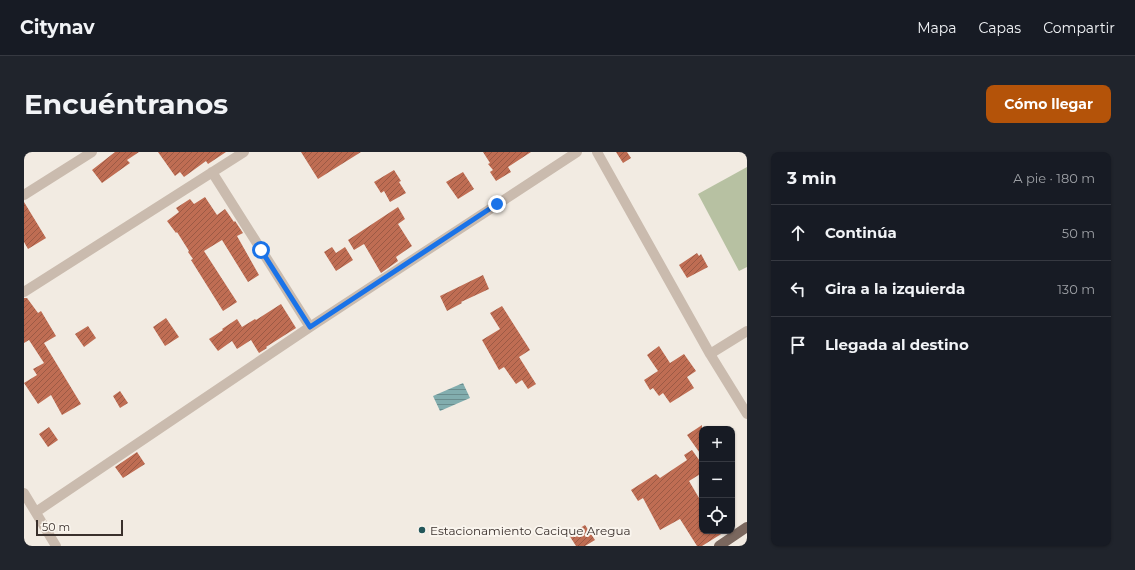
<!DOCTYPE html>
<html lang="es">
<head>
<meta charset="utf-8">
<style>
	body { margin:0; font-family:Montserrat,sans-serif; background:#20242c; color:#f1f3f6 }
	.controls { position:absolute; right:12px; bottom:12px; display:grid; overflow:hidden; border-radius:8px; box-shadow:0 1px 3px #0004 }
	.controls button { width:36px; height:36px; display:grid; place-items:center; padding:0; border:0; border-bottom:1px solid #363941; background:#171b24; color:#f1f3f6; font:20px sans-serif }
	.scale { position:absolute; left:12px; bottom:10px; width:87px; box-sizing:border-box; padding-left:4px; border:2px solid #3a302c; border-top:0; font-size:11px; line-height:14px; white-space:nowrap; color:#3a302c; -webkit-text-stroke:3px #faf5ee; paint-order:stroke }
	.stop { position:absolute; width:12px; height:12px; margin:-9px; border:3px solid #1a73e8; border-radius:50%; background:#fff }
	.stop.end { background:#1a73e8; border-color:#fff; box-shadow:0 1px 4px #0008 }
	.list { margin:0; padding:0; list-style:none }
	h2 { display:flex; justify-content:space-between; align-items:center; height:52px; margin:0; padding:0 16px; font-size:17px }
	h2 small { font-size:13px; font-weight:400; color:#9ea1a6 }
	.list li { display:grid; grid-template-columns:26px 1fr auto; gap:12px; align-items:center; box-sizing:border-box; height:56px; padding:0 16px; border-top:1px solid #363941 }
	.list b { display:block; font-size:15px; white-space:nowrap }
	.list em { font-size:13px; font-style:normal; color:#9ea1a6 }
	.icon { flex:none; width:22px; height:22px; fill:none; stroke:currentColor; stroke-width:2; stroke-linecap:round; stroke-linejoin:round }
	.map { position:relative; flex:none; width:723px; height:394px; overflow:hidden; border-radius:8px }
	header { display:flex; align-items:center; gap:24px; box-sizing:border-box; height:56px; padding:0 20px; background:#171b24; border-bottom:1px solid #363941 }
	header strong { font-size:19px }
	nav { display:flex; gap:22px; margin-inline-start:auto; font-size:14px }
	.intro { display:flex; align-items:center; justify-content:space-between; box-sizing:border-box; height:96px; padding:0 24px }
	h1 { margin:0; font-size:28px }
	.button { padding:10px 18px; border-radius:8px; background:#b45309; color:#fff; font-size:14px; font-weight:700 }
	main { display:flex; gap:24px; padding:0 24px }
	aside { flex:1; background:#171b24; border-radius:8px; box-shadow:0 1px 3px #0004 }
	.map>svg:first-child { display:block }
	.garden { fill:#b7c1a2 }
	.water { fill:url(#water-rules) }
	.building { fill:url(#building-hatch) }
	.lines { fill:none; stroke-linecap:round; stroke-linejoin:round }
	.minor { stroke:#cabbae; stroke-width:10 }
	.major { stroke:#7a675e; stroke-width:10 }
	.route { stroke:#1a73e8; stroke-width:5 }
	.poi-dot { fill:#235659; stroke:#faf5ee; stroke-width:1.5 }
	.labels { text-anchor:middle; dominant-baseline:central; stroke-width:4; stroke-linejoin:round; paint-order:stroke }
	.poi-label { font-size:12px; fill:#3a302c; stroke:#faf5ee; text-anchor:start }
</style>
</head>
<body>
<header>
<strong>Citynav</strong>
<nav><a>Mapa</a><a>Capas</a><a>Compartir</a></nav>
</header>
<div class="intro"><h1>Encuéntranos</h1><a class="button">Cómo llegar</a></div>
<main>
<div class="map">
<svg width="723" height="394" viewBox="0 0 723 394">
	<defs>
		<pattern id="water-rules" width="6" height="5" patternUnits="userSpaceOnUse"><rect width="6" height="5" fill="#82adae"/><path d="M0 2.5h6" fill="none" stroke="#6b8d8e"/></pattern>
		<pattern id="building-hatch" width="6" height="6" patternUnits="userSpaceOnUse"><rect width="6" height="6" fill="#bf6d53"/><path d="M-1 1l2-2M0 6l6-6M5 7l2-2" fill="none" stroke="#9c5a45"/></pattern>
	</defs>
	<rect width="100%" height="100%" fill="#f2ebe2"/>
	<path class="garden" d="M723 15V115L715 119 674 42Z"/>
	<path class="water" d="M439 231 446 246 416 259 409 244Z"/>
	<path class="building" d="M91 0H115L103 8 106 11 78 31 68 18Z
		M134 0H202L184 12 182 9 160 25 156 20 151 24Z
		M277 0H337L294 27Z
		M459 0H507L484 15 487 20 472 29 466 20 469 18 464 12 466 11Z
		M592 0H603L607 6 599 11Z
		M370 18 377 29 375 30 382 41 366 50 360 39 357 41 350 30Z
		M439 20 450 37 434 47 422 30Z
		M181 45 193 63 201 57 210 70 211 69 219 81 213 84 235 123 224 130 198 88 180 99 213 150 199 159 167 108 169 107 164 100 165 99 153 80 152 81 143 69 155 60 152 56 166 47 170 52Z
		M0 50 22 86 4 97 0 90Z
		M374 55 381 67 374 72 388 94 372 105 374 109 357 121 340 92 330 98 324 88Z
		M308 95 312 101 321 95 329 108 312 119 300 100Z
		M673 101 675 104 677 102 684 115 663 126 655 113Z
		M459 123 465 137 437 150 438 151 423 159 416 144Z
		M3 146 14 161 17 159 32 184 20 191 57 252 38 263 27 243 14 252 0 231 13 223 9 217 20 211 5 188 0 191V146Z
		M257 152 272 176 242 195 243 196 235 201 227 188 213 197 208 189 194 199 185 187 199 178 198 177 213 167 218 175 231 167 232 168Z
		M478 154 506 198 495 205 512 232 504 237 498 228 492 232 480 215 475 218 458 188 476 177 466 161Z
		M142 166 155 185 141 194 129 175Z
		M64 174 72 186 60 195 51 182Z
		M635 194 646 211 660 202 672 219 663 225 670 236 646 251 639 241 635 244 629 236 626 238 620 228 634 219 623 203Z
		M96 239 104 251 96 256 89 244Z
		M678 273V304L663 283Z
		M25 275 34 288 24 295 15 282Z
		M668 298 678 312V321L665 329 678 351V379H702L678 394H673L656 367 636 378 619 346 614 349 607 338 632 322 636 326 663 308 660 303Z
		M113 300 121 312 99 326 91 315Z
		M561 373 571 388 561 394H552L545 383Z"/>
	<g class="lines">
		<path class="minor" d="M573 0 686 202 723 262
			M188 20 286 175
			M0 43 68 0
			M0 140 220 0
			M686 202 723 179
			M0 341 32 394
			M12 360 286 175 553 0"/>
		<path class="major" d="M695 394 723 375"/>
	</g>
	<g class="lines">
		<path class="route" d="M237 98 286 175 473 52"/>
	</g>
	<circle class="poi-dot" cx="398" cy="378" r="4"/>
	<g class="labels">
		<g class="poi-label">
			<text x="406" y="378">Estacionamiento Cacique Aregua</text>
		</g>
	</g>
</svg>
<div class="controls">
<button>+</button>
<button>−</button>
<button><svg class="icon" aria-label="locate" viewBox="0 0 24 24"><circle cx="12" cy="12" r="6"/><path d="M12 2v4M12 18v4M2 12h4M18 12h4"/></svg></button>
</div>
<div class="scale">50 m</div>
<div class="stop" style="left:237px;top:98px"></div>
<div class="stop end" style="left:473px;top:52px"></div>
</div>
<aside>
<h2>3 min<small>A pie · 180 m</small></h2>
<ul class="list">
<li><svg class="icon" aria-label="ahead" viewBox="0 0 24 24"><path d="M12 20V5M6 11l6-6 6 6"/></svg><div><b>Continúa</b></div><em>50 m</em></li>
<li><svg class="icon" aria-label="left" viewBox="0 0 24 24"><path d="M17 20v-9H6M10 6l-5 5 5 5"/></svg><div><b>Gira a la izquierda</b></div><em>130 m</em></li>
<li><svg class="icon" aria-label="arrive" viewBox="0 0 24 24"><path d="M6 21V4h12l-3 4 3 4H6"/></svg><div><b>Llegada al destino</b></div></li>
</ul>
</aside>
</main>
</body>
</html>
